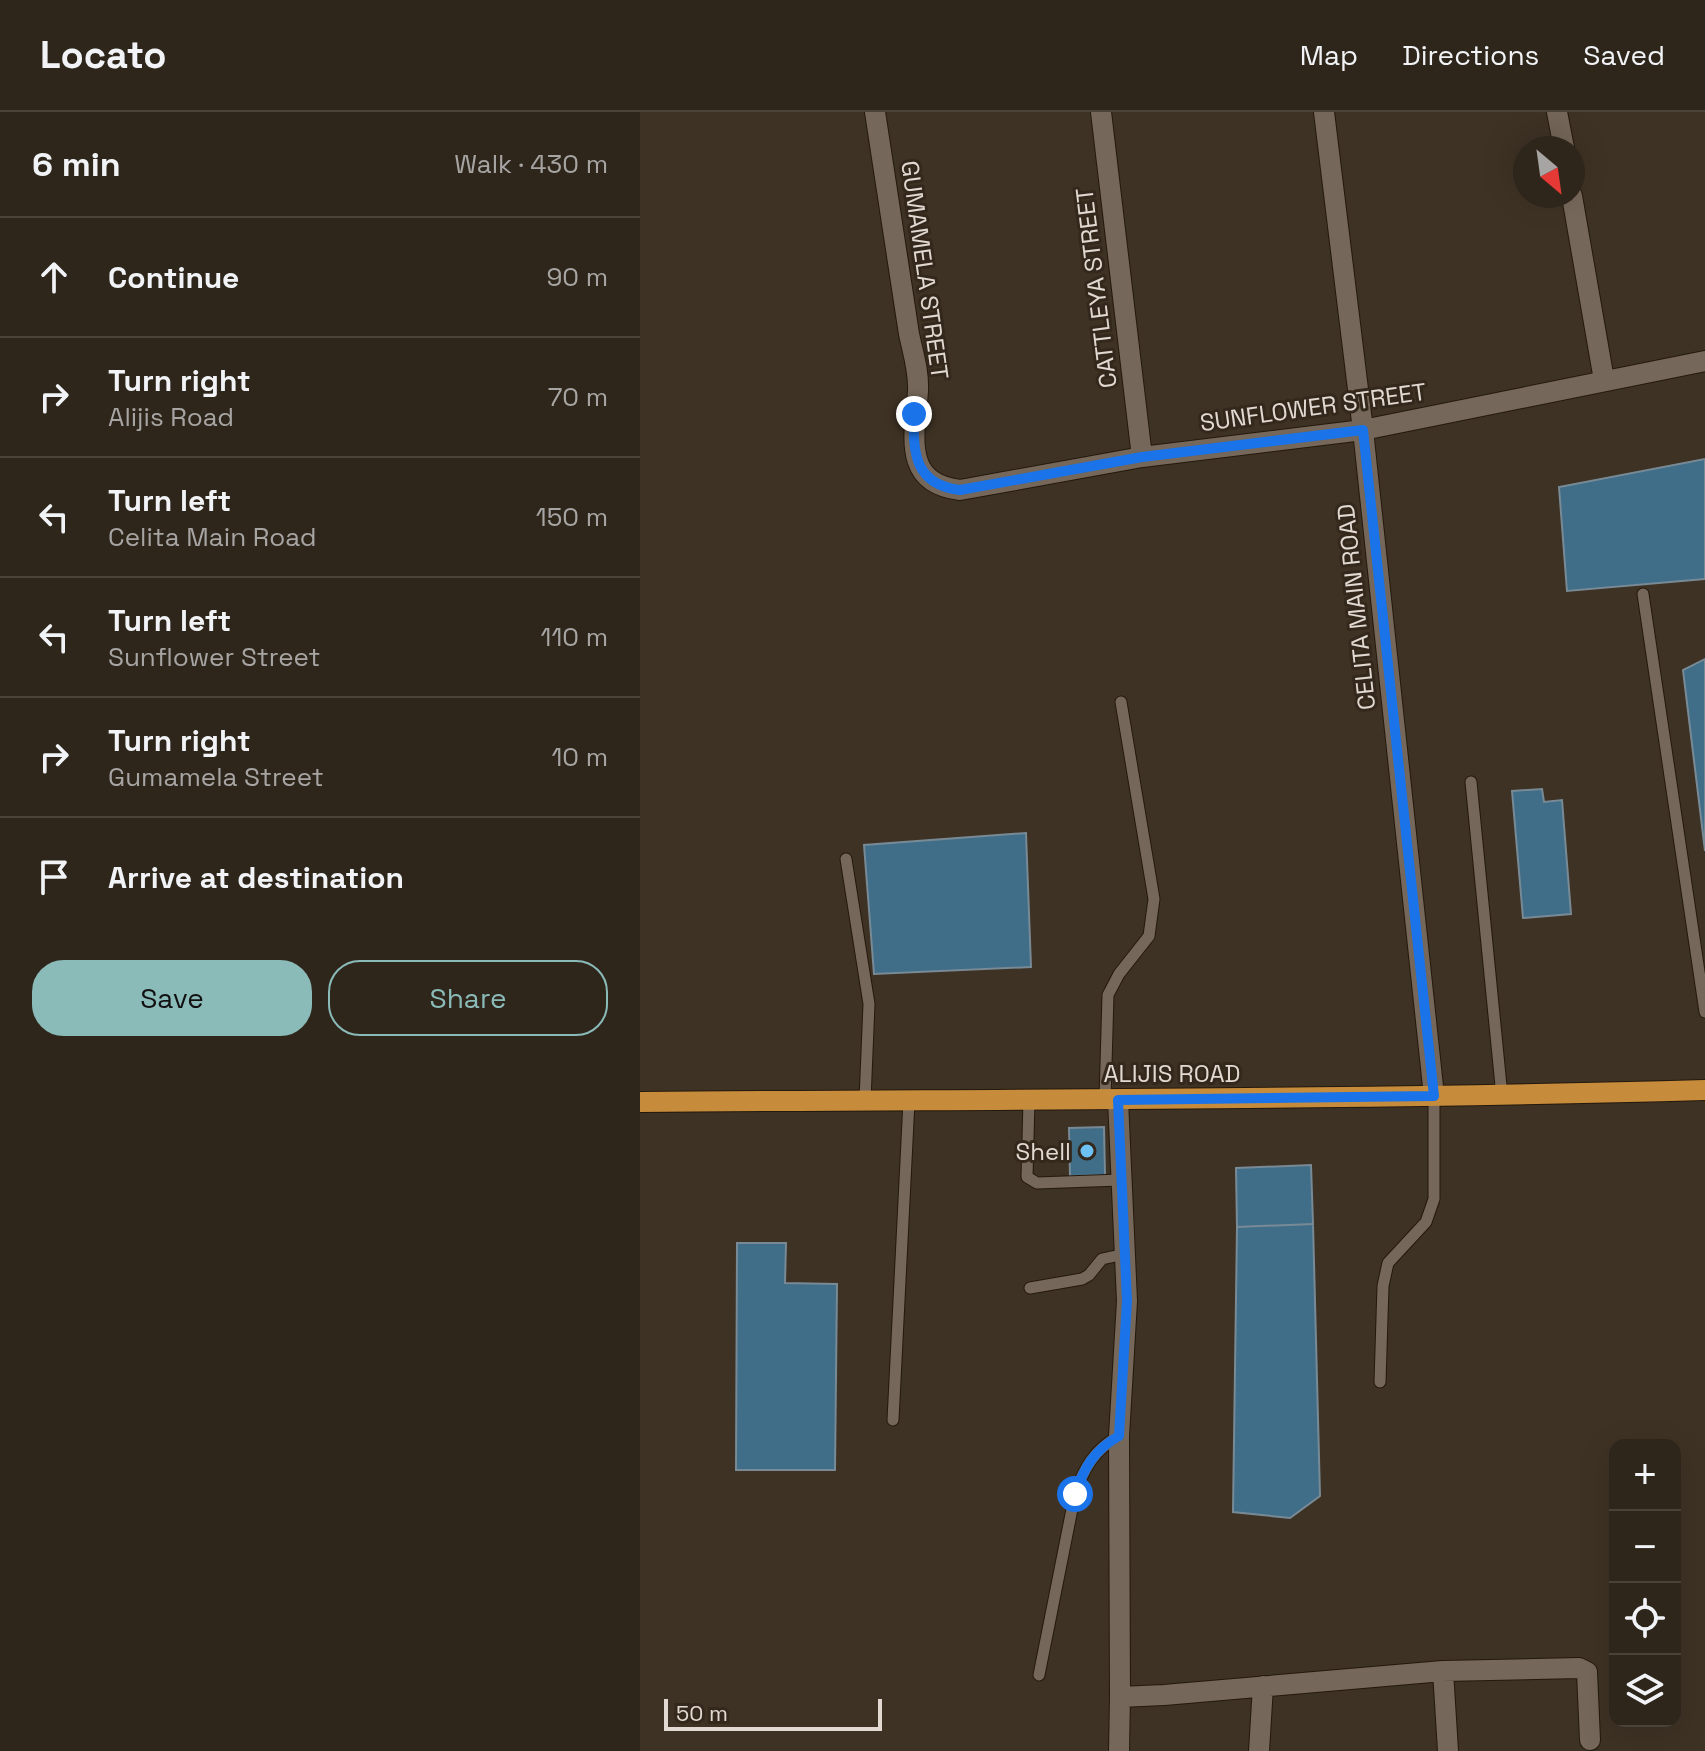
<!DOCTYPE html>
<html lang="en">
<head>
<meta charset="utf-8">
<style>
	body { margin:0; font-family:"Space Grotesk",sans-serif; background:#362e24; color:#f1f3f6 }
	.controls { position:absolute; right:24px; bottom:24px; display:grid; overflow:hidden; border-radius:16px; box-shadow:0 8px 32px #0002 }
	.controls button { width:72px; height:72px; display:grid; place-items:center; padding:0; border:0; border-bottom:2px solid #49433a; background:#2e261b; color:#f1f3f6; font:40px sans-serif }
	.compass { position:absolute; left:873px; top:24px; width:72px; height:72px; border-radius:50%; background:#2e261b; box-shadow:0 8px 32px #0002; rotate:151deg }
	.scale { position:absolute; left:24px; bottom:20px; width:218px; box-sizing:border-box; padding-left:8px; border:4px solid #e2dad2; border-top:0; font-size:22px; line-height:28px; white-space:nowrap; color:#e2dad2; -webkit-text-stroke:6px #33281b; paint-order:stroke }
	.stop { position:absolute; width:24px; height:24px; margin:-18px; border:6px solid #1a73e8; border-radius:50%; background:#fff }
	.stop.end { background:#1a73e8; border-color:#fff; box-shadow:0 2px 8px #0008 }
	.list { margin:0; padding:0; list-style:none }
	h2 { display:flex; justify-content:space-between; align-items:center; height:104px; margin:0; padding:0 32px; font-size:34px }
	h2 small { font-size:26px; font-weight:400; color:#a7a5a3 }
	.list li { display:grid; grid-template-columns:52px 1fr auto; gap:24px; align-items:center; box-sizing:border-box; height:120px; padding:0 32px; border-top:2px solid #49433a }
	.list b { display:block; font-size:30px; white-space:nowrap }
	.list p { margin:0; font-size:26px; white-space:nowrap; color:#a7a5a3 }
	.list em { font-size:26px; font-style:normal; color:#a7a5a3 }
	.actions { display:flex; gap:16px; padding:24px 32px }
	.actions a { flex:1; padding:18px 0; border:2px solid #8bbbb9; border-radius:32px; text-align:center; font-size:28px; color:#8bbbb9 }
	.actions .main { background:#8bbbb9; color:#111 }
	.icon { flex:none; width:44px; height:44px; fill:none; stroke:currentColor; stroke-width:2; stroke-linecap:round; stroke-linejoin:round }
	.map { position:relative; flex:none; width:1065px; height:1639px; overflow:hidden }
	header { display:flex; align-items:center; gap:48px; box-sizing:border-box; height:112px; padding:0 40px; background:#2e261b; border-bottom:2px solid #49433a }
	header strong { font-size:38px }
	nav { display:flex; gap:44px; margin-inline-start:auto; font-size:28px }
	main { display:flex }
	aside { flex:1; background:#2e261b }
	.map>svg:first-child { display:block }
	.building { fill:#406d87; stroke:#778a95; stroke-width:2 }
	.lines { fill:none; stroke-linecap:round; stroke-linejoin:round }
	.service-casing { stroke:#24190d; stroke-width:13 }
	.minor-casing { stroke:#24190d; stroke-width:22 }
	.primary-casing { stroke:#24190d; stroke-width:22 }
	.service { stroke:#756759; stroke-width:11 }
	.minor { stroke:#756759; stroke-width:20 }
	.primary { stroke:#c78c3b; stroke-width:20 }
	.route { stroke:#1a73e8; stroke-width:10 }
	.poi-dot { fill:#6dc2f3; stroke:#33281b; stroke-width:3 }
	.labels { text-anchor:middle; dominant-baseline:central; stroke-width:6; stroke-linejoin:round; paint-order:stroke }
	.street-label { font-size:24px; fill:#e2dad2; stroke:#33281b }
	.poi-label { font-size:24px; fill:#e2dad2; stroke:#33281b; text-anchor:end }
</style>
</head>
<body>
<header>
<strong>Locato</strong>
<nav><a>Map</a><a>Directions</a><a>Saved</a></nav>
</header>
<main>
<aside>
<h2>6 min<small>Walk · 430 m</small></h2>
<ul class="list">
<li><svg class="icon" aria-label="ahead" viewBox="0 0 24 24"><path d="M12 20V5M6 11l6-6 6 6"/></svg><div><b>Continue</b></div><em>90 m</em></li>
<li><svg class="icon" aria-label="right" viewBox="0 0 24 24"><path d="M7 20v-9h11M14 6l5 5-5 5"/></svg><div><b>Turn right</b><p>Alijis Road</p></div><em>70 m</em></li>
<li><svg class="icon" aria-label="left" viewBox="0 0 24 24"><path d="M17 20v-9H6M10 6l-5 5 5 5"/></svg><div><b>Turn left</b><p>Celita Main Road</p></div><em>150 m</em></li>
<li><svg class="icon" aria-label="left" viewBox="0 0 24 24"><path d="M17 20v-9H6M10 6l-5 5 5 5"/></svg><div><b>Turn left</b><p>Sunflower Street</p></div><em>110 m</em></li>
<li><svg class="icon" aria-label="right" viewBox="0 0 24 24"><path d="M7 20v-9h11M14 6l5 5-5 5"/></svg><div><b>Turn right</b><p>Gumamela Street</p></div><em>10 m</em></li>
<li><svg class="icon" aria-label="arrive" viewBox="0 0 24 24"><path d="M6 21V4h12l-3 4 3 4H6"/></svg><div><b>Arrive at destination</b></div></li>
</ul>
<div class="actions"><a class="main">Save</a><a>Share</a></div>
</aside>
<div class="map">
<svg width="1065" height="1639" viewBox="0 0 1065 1639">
	<rect width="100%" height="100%" fill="#3e3224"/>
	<path class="building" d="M1065 347V467L927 479 919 375Z
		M1065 547V739L1043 558Z
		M902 677 904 690 922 688 931 802 883 806 872 679Z
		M386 721 391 855 234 862 224 733Z
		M464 1015 465 1063 430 1064 429 1016Z
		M671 1053 673 1112 597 1115 596 1056Z
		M673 1112 680 1384 650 1406 593 1400 597 1115Z
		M97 1131H146L145 1171 197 1172 195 1358H96Z"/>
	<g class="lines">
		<g class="service-casing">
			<path id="service" d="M1003 482 1065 900
				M831 670 862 984
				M206 747 229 892 225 988
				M465 987 468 883 479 862 509 824 514 787 481 590
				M389 988 387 1065 397 1071 480 1068
				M390 1176 442 1167 449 1163 462 1147 485 1142
				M740 1270 743 1174 748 1151 786 1110 794 1087V984
				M253 1308 269 989
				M399 1563 435 1382C444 1356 454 1338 479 1324"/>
		</g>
		<g class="minor-casing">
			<path id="minor" d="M235 0 269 222C273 241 279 259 278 279 275 321 261 371 320 378L502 345 723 318 1065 249
				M461 0 502 345
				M684 0 723 318 794 984
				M917 0 924 36
				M932 84 964 268
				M478 988 487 1189 479 1324 480 1585 524 1583 803 1559 939 1556 947 1560 950 1628
				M803 1559 808 1639
				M479 1639 480 1585
				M619 1639 623 1574"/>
		</g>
		<g class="primary-casing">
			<path id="primary" d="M0 990C355 987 710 988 1065 978"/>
		</g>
		<use href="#service" class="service"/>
		<use href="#minor" class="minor"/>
		<use href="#primary" class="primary"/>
	</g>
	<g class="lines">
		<path class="route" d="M274 302C272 340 275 373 320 378L502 345 723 318 794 984 478 988 487 1189 479 1324C454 1338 444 1356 435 1382"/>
	</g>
	<circle class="poi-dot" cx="447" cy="1039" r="8"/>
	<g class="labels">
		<g class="street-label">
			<text transform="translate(285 158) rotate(82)">GUMAMELA STREET</text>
			<text transform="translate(456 176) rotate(-97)">CATTLEYA STREET</text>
			<text transform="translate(673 295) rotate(-8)">SUNFLOWER STREET</text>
			<text transform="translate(716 495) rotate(-96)">CELITA MAIN ROAD</text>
			<text x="532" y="961">ALIJIS ROAD</text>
		</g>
		<g class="poi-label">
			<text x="431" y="1039">Shell</text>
		</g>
	</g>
</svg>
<div class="controls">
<button>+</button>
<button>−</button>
<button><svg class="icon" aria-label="locate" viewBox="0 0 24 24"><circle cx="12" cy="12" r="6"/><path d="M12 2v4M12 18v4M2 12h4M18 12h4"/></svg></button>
<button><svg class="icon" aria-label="layers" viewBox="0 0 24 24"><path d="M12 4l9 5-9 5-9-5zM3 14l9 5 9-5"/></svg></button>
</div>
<svg class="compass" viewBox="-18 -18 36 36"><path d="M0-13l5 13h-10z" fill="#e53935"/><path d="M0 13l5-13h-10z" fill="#a7a5a3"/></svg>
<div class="scale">50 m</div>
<div class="stop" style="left:435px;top:1382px"></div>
<div class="stop end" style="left:274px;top:302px"></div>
</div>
</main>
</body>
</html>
